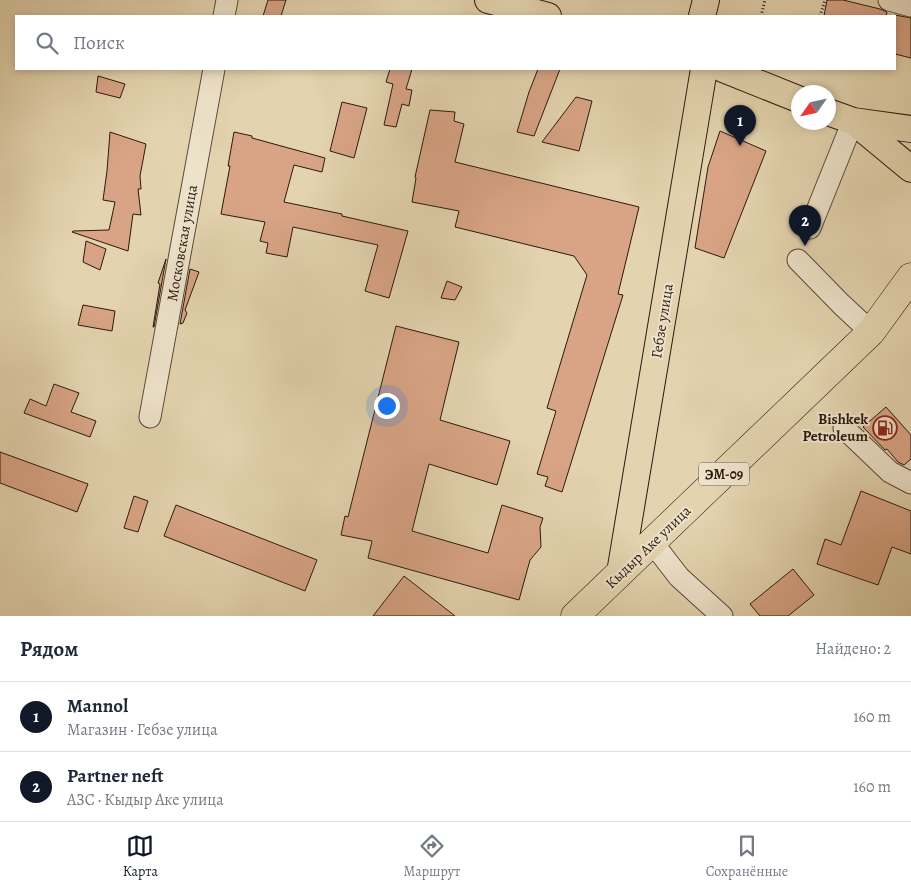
<!DOCTYPE html>
<html lang="ru">
<head>
<meta charset="utf-8">
<style>
	body { margin:0; font-family:Alegreya,serif; background:#f6f6f7; color:#1f2937 }
	.compass { position:absolute; left:791px; top:85px; width:45px; height:45px; border-radius:50%; background:#fff; box-shadow:0 2px 8px #0003; rotate:236deg }
	.you { position:absolute; left:386px; top:405px; width:18px; height:18px; margin:-12px; border:4px solid #fff; border-radius:50%; background:#1a73e8; box-shadow:0 0 0 8px #1a73e833 }
	.badge { display:grid; place-items:center; width:32px; height:32px; border-radius:50%; background:#111827; color:#fff; font-size:16px; font-weight:700 }
	.pin { position:absolute; translate:-50% -41px; filter:drop-shadow(0 1px 2px #0008) }
	.pin::after { content:''; position:absolute; top:26px; width:18px; height:15px; background:inherit; clip-path:polygon(0 0,100% 0,50% 100%) }
	.list { margin:0; padding:0; list-style:none }
	h2 { display:flex; justify-content:space-between; align-items:center; height:65px; margin:0; padding:0 20px; font-size:21px }
	h2 small { font-size:16px; font-weight:400; color:#747a83 }
	.list li { display:grid; grid-template-columns:32px 1fr auto; gap:15px; align-items:center; box-sizing:border-box; height:70px; padding:0 20px; border-top:1px solid #e0e1e3 }
	.list b { display:block; font-size:19px; white-space:nowrap }
	.list p { margin:0; font-size:16px; white-space:nowrap; color:#747a83 }
	.list em { font-size:16px; font-style:normal; color:#747a83 }
	.icon { flex:none; width:28px; height:28px; fill:none; stroke:currentColor; stroke-width:2; stroke-linecap:round; stroke-linejoin:round }
	.map { position:relative; flex:none; width:911px; height:616px; overflow:hidden }
	.search { position:absolute; background:#fff; box-shadow:0 2px 8px #0003; left:15px; right:15px; top:15px; height:55px; display:flex; align-items:center; gap:12px; box-sizing:border-box; padding:0 18px; border-radius:0px; color:#747a83; font-size:19px }
	.sheet { height:205px; background:#fff }
	nav { display:flex; justify-content:space-around; align-items:center; box-sizing:border-box; height:70px; border-top:1px solid #e0e1e3; background:#fff; font-size:14px; color:#747a83 }
	nav a { display:grid; justify-items:center; gap:2px }
	nav .on { color:#111827 }
	.map>svg:first-child { display:block }
	.building { fill:#d8a485; stroke:#2b1910 }
	.lines { fill:none; stroke-linecap:round; stroke-linejoin:round }
	.minor-casing { stroke:#594838; stroke-width:23 }
	.major-casing { stroke:#2b1910; stroke-width:28 }
	.highway-casing { stroke:#2b1910; stroke-width:29 }
	.path { stroke:#2b1910; stroke-width:3; stroke-dasharray:1 2.5; stroke-linecap:butt }
	.minor { stroke:#ede2ca; stroke-width:21 }
	.major { stroke:#e3d3ae; stroke-width:26 }
	.highway { stroke:#e3d3ae; stroke-width:28 }
	.labels { text-anchor:middle; dominant-baseline:central; stroke-width:4; stroke-linejoin:round; paint-order:stroke }
	.shield { fill:#ede2ca; stroke:#655548; stroke-width:1 }
	.shield-label { font-size:14px; font-weight:bold; fill:#2b1910 }
	.street-label { font-size:15px; fill:#2b1910; stroke:#ede2ca }
	.poi-label { font-size:15px; font-weight:bold; fill:#2b1910; stroke:#ede2ca; text-anchor:end }
</style>
</head>
<body>
<div class="map">
<svg width="911" height="616" viewBox="0 0 911 616">
	<rect width="100%" height="100%" fill="#e3d3ae"/>
	<filter id="stains"><feTurbulence type="fractalNoise" baseFrequency=".004" numOctaves="4"/><feColorMatrix values="0 0 0 0 .2 0 0 0 0 .09 0 0 0 0 .02 0 0 0 .5 -.17"/></filter>
	<radialGradient id="worn" r=".72"><stop offset=".6" stop-color="#630" stop-opacity="0"/><stop offset="1" stop-color="#630" stop-opacity=".3"/></radialGradient>
	<path class="building" d="M268 0H286L281 16H263Z
		M827 0H843L880 9 887 12 886 16H824Z
		M895 15 911 18V58L895 54Z
		M390 69H412L406 89 412 90 409 106 402 104 396 127 384 125 393 84 386 82Z
		M538 69H560L534 136 517 132 529 92Z
		M98 76 125 84 120 98 96 92Z
		M576 97 592 101 579 151 542 142Z
		M342 102 367 108 354 158 330 151Z
		M430 110 455 112 454 121 464 124 455 162 639 207 618 294 623 295 562 492 545 486 548 477 537 474 556 411 547 408 587 275 574 256 455 227 459 211 412 202 416 178 415 177Z
		M720 131 766 151 724 258 695 248 708 167Z
		M110 132 146 144 140 176 141 189H138L141 215 133 214 128 251 72 232 73 231 109 230 115 202 103 200 107 171Z
		M234 132 252 136V138L325 158 322 172 294 165 284 202 342 214V216L408 231 389 298 365 291 378 245 293 227 287 257 266 253 268 243 260 241 265 222 221 214 230 166H228Z
		M86 241 106 249 100 270 83 262Z
		M166 259 154 327H153L160 284 158 283Z
		M190 269 199 272 185 310 187 313 183 323 180 324Z
		M447 281 462 287 455 300 441 298Z
		M83 305 115 311 112 331 78 325Z
		M396 326 459 342 440 420 510 441 497 485 429 464 412 531 488 553 502 505 543 518 540 527 541 547 530 560 519 600 368 558 372 541 341 535 345 516 348 517Z
		M54 384 79 393 71 412 96 421 90 437 24 413 30 399 46 406Z
		M886 407 911 435V459L904 465 898 462 887 449 885 450 863 427Z
		M0 452 88 484 77 512 0 483Z
		M861 491 911 511V554L892 547 878 585 817 564 825 539 841 545Z
		M134 496 148 501 138 532 124 528Z
		M176 505 317 560 305 591 164 536Z
		M793 569 814 595 788 616H760L750 604Z
		M404 576 455 616H373Z"/>
	<g class="lines">
		<g class="minor-casing">
			<path id="minor" d="M889 0 911 6
				M224 16 227 0
				M810 228 853 121
				M798 260 841 304 871 332
				M150 417 214 69
				M844 428 890 472 911 483
				M652 542 679 577 722 616"/>
		</g>
		<g class="major-casing">
			<path id="major" d="M488 0 548 16
				M702 16 706 0
				M723 69 798 99
				M828 112 853 121 911 129
				M853 121 911 169
				M620 573 704 69"/>
		</g>
		<g class="highway-casing">
			<path id="highway" d="M575 616 871 332 911 277"/>
		</g>
		<path class="path" d="M761 16 765 0
			M820 16 825 0"/>
		<use href="#minor" class="minor"/>
		<use href="#major" class="major"/>
		<use href="#highway" class="highway"/>
	</g>
	<defs>
		<g id="fuel-ring" transform="scale(1.25)"><circle r="9.5" fill="#ede2ca" stroke="#8f2418" stroke-width="1.5"/><path d="M-5.5-6h7V0h2V4h1.3V-2.5L3-4.5l.8-.8L6-3V5H2.5V1h-1V6h-7ZM-4.2-4.7v3.2H.2V-4.7Z" fill="#8f2418"/></g>
	</defs>
	<g fill-rule="evenodd">
		<use href="#fuel-ring" x="885" y="428"/>
	</g>
	<g class="labels">
		<rect class="shield" x="699" y="462.5" width="50" height="23" rx="4"/>
		<g class="shield-label">
			<text x="724" y="474">ЭМ-09</text>
		</g>
		<g class="street-label">
			<text transform="translate(182 243) rotate(-80)">Московская улица</text>
			<text transform="translate(662 321) rotate(-81)">Гебзе улица</text>
			<text transform="translate(648 547) rotate(-44)">Кыдыр Аке улица</text>
		</g>
		<g class="poi-label">
			<text x="868" y="419">Bishkek<tspan x="868" dy="17">Petroleum</tspan></text>
		</g>
	</g>
	<rect width="100%" height="100%" filter="url(#stains)"/>
	<rect width="100%" height="100%" fill="url(#worn)"/>
</svg>
<svg class="compass" viewBox="-18 -18 36 36"><path d="M0-13l5 13h-10z" fill="#e53935"/><path d="M0 13l5-13h-10z" fill="#747a83"/></svg>
<div class="you"></div>
<div class="pin badge" style="left:740px;top:146px">1</div>
<div class="pin badge" style="left:805px;top:246px">2</div>
<div class="search"><svg class="icon" aria-label="search" viewBox="0 0 24 24"><circle cx="10" cy="10" r="6"/><path d="M15 15l6 6"/></svg>Поиск</div>
</div>
<section class="sheet">
<h2>Рядом<small>Найдено: 2</small></h2>
<ul class="list">
<li><span class="badge">1</span><div><b>Mannol</b><p>Магазин · Гебзе улица</p></div><em>160 m</em></li>
<li><span class="badge">2</span><div><b>Partner neft</b><p>АЗС · Кыдыр Аке улица</p></div><em>160 m</em></li>
</ul>
</section>
<nav>
<a class="on"><svg class="icon" aria-label="map" viewBox="0 0 24 24"><path d="M3 6l6-2 6 2 6-2v14l-6 2-6-2-6 2zM9 4v14M15 6v14"/></svg>Карта</a>
<a><svg class="icon" aria-label="directions" viewBox="0 0 24 24"><path d="M12 3l9 9-9 9-9-9zM9 14v-3h6M13 9l2 2-2 2"/></svg>Маршрут</a>
<a><svg class="icon" aria-label="saved" viewBox="0 0 24 24"><path d="M7 4h10v16l-5-4-5 4z"/></svg>Сохранённые</a>
</nav>
</body>
</html>
